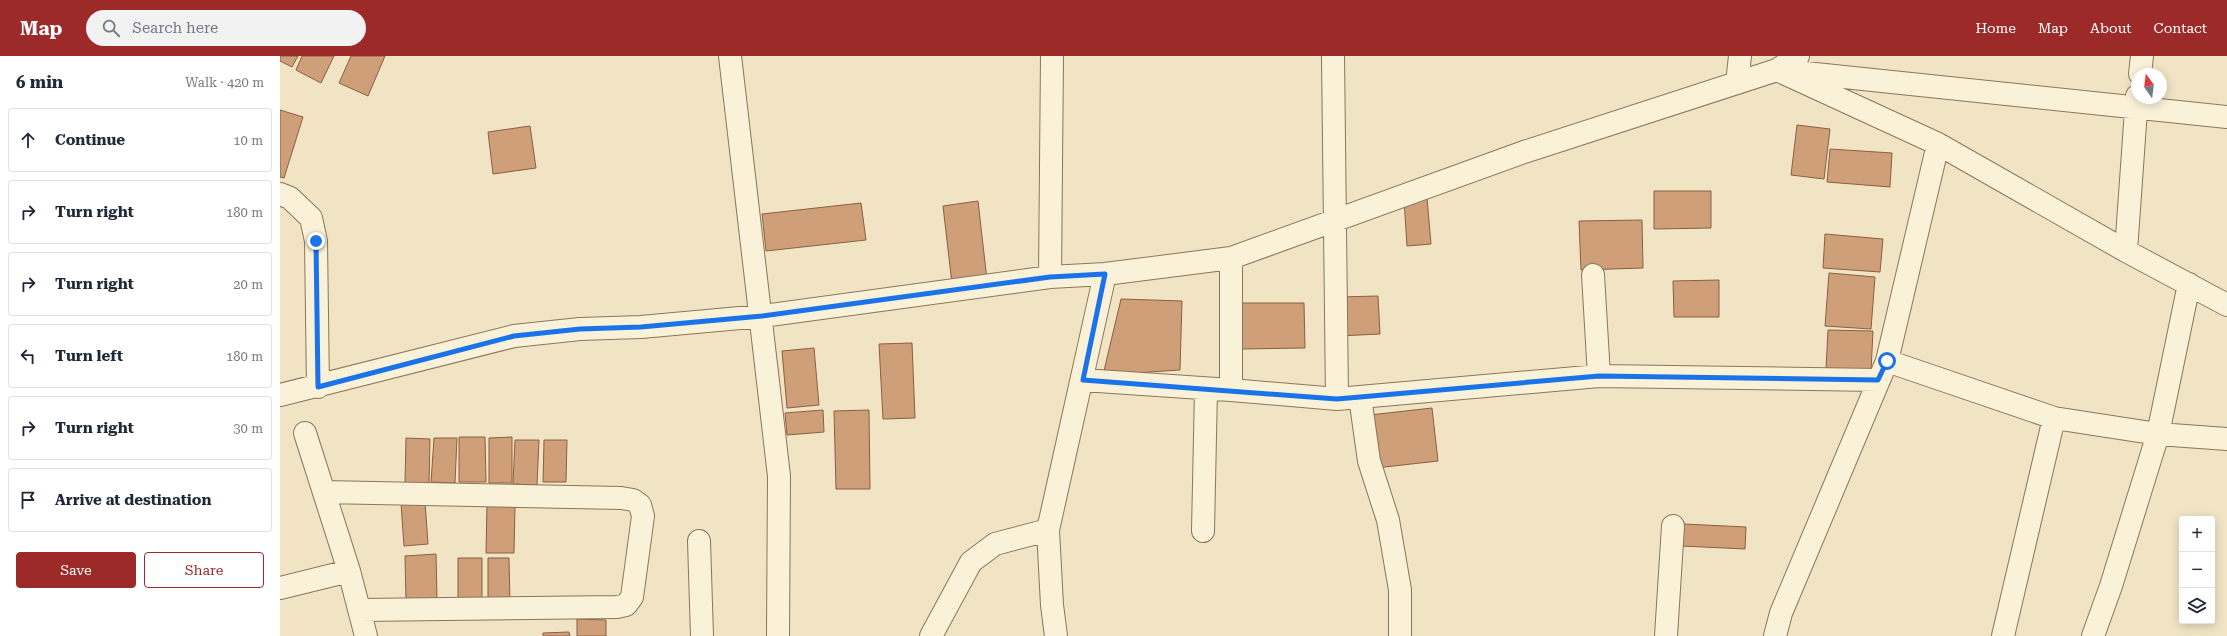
<!DOCTYPE html>
<html lang="en">
<head>
<meta charset="utf-8">
<style>
	body { margin:0; font-family:"Roboto Serif",serif; background:#f2f2f3; color:#1f2937 }
	.controls { position:absolute; right:12px; bottom:12px; display:grid; overflow:hidden; border-radius:4px; box-shadow:0 2px 10px #0003 }
	.controls button { width:36px; height:36px; display:grid; place-items:center; padding:0; border:0; border-bottom:1px solid #e0e1e3; background:#fff; color:#1f2937; font:20px sans-serif }
	.compass { position:absolute; left:1851px; top:12px; width:36px; height:36px; border-radius:50%; background:#fff; box-shadow:0 2px 10px #0003; rotate:346deg }
	.stop { position:absolute; width:12px; height:12px; margin:-9px; border:3px solid #1a73e8; border-radius:50%; background:#fff }
	.stop.end { background:#1a73e8; border-color:#fff; box-shadow:0 1px 4px #0008 }
	.list { margin:0; padding:0; list-style:none }
	h2 { display:flex; justify-content:space-between; align-items:center; height:52px; margin:0; padding:0 16px; font-size:17px }
	h2 small { font-size:13px; font-weight:400; color:#747a83 }
	.list li { display:grid; grid-template-columns:26px 1fr auto; gap:12px; align-items:center; box-sizing:border-box; height:64px; margin:0 8px 8px; padding:0 8px; border:1px solid #e0e1e3; border-radius:4px }
	.list b { display:block; font-size:15px; white-space:nowrap }
	.list em { font-size:13px; font-style:normal; color:#747a83 }
	.actions { display:flex; gap:8px; padding:12px 16px }
	.actions a { flex:1; padding:9px 0; border:1px solid #9c2a28; border-radius:4px; text-align:center; font-size:14px; color:#9c2a28 }
	.actions .main { background:#9c2a28; color:#fff }
	.icon { flex:none; width:22px; height:22px; fill:none; stroke:currentColor; stroke-width:2; stroke-linecap:round; stroke-linejoin:round }
	.map { position:relative; flex:none; width:1947px; height:580px; overflow:hidden }
	header { display:flex; align-items:center; gap:24px; box-sizing:border-box; height:56px; padding:0 20px; background:#9c2a28; color:#fff }
	header strong { font-size:19px }
	nav { display:flex; gap:22px; margin-inline-start:auto; font-size:14px }
	.search { width:280px; height:36px; background:#f2f2f3; display:flex; align-items:center; gap:10px; box-sizing:border-box; padding:0 14px; border-radius:22px; color:#747a83; font-size:15px }
	main { display:flex }
	aside { flex:1; background:#fff }
	.map>svg:first-child { display:block }
	.building { fill:#cf9f7a; stroke:#8b5f3f }
	.lines { fill:none; stroke-linecap:round; stroke-linejoin:round }
	.minor-casing { stroke:#8b765a; stroke-width:24 }
	.minor { stroke:#faf1d9; stroke-width:22 }
	.route { stroke:#1a73e8; stroke-width:5 }
</style>
</head>
<body>
<header>
<strong>Map</strong>
<div class="search"><svg class="icon" aria-label="search" viewBox="0 0 24 24"><circle cx="10" cy="10" r="6"/><path d="M15 15l6 6"/></svg>Search here</div>
<nav><a>Home</a><a>Map</a><a>About</a><a>Contact</a></nav>
</header>
<main>
<aside>
<h2>6 min<small>Walk · 420 m</small></h2>
<ul class="list">
<li><svg class="icon" aria-label="ahead" viewBox="0 0 24 24"><path d="M12 20V5M6 11l6-6 6 6"/></svg><div><b>Continue</b></div><em>10 m</em></li>
<li><svg class="icon" aria-label="right" viewBox="0 0 24 24"><path d="M7 20v-9h11M14 6l5 5-5 5"/></svg><div><b>Turn right</b></div><em>180 m</em></li>
<li><svg class="icon" aria-label="right" viewBox="0 0 24 24"><path d="M7 20v-9h11M14 6l5 5-5 5"/></svg><div><b>Turn right</b></div><em>20 m</em></li>
<li><svg class="icon" aria-label="left" viewBox="0 0 24 24"><path d="M17 20v-9H6M10 6l-5 5 5 5"/></svg><div><b>Turn left</b></div><em>180 m</em></li>
<li><svg class="icon" aria-label="right" viewBox="0 0 24 24"><path d="M7 20v-9h11M14 6l5 5-5 5"/></svg><div><b>Turn right</b></div><em>30 m</em></li>
<li><svg class="icon" aria-label="arrive" viewBox="0 0 24 24"><path d="M6 21V4h12l-3 4 3 4H6"/></svg><div><b>Arrive at destination</b></div></li>
</ul>
<div class="actions"><a class="main">Save</a><a>Share</a></div>
</aside>
<div class="map">
<svg width="1947" height="580" viewBox="0 0 1947 580">
	<rect width="100%" height="100%" fill="#f0e4c5"/>
	<path class="building" d="M0 0H18L12 11 0 5Z
		M22 0H54L41 27 16 14Z
		M71 0H105L88 40 59 27Z
		M0 54 23 61 4 122 0 121Z
		M1517 69 1550 73 1544 123 1511 119Z
		M250 70 256 112 213 118 208 76Z
		M1550 93 1612 97 1610 131 1547 126Z
		M1374 135H1431V172L1374 173Z
		M1147 142 1151 188 1127 190 1124 144Z
		M698 145 707 224 672 228 663 150Z
		M581 147 586 184 486 195 482 158Z
		M1362 164 1363 212 1301 214 1299 165Z
		M1545 178 1603 183 1600 216 1543 212Z
		M1549 217 1595 221 1591 273 1545 270Z
		M1439 224V261H1394L1393 225Z
		M1098 240 1100 278 1059 280 1058 241Z
		M841 243 902 245 900 314 823 319Z
		M962 247H1024L1025 292 962 293Z
		M1548 274 1593 275 1591 315 1546 313Z
		M632 287 635 362 603 363 599 288Z
		M534 292 539 349 507 352 502 295Z
		M1152 352 1158 405 1096 412 1090 359Z
		M543 354 544 376 507 379 505 357Z
		M589 354 590 433H556L554 355Z
		M179 381H205L206 426H179Z
		M232 381V427H209V382Z
		M126 382 150 383 149 428 125 427Z
		M154 382H177L175 427 151 426Z
		M235 384H259L257 429 233 428Z
		M264 384H287L286 426H263Z
		M145 445 148 488 124 490 121 447Z
		M207 448 235 449 234 497H206Z
		M1404 468 1466 471 1465 493 1402 490Z
		M156 498 157 544 126 545 125 500Z
		M178 502H202V550H178Z
		M208 502H229L230 548 208 549Z
		M297 563 326 564V580H297Z
		M289 576 290 580H263V577Z"/>
	<g class="lines">
		<g class="minor-casing">
			<path id="minor" d="M450 0 499 420 498 580
				M1053 0 1057 343
				M1497 14 1658 88 1846 195 1947 249
				M1516 16 1947 61
				M1860 18 1862 0
				M1457 27 1460 0
				M0 138 10 142 31 162 36 185 38 331
				M1846 195 1857 40
				M1313 219 1319 320
				M770 221 772 0
				M1607 305 1774 362 1878 378 1947 383
				M803 324 951 334V202
				M951 334 1057 343 1319 320 1598 324
				M0 339 234 280 300 273 361 271 482 260 770 221 825 218 951 202 1244 96 1497 14 1518 0
				M1080 341 1089 405 1108 464 1120 534V580
				M25 377 69 515 86 580
				M44 436 341 442 353 444 360 449 363 460 352 541 346 549 337 551 80 554
				M768 474 772 549 776 580
				M923 475 926 333
				M419 485 422 580
				M0 532 69 515
				M651 580 691 506 715 488 768 474 825 218
				M1386 580 1393 470
				M1495 580 1501 557 1607 305 1658 88
				M1723 580 1774 362
				M1813 580 1831 530 1878 378 1909 228"/>
		</g>
		<use href="#minor" class="minor"/>
	</g>
	<g class="lines">
		<path class="route" d="M36 185 38 331 234 280 300 273 361 271 482 260 770 221 825 218 803 324 1057 343 1319 320 1598 324 1607 305"/>
	</g>
</svg>
<div class="controls">
<button>+</button>
<button>−</button>
<button><svg class="icon" aria-label="layers" viewBox="0 0 24 24"><path d="M12 4l9 5-9 5-9-5zM3 14l9 5 9-5"/></svg></button>
</div>
<svg class="compass" viewBox="-18 -18 36 36"><path d="M0-13l5 13h-10z" fill="#e53935"/><path d="M0 13l5-13h-10z" fill="#747a83"/></svg>
<div class="stop" style="left:1607px;top:305px"></div>
<div class="stop end" style="left:36px;top:185px"></div>
</div>
</main>
</body>
</html>
